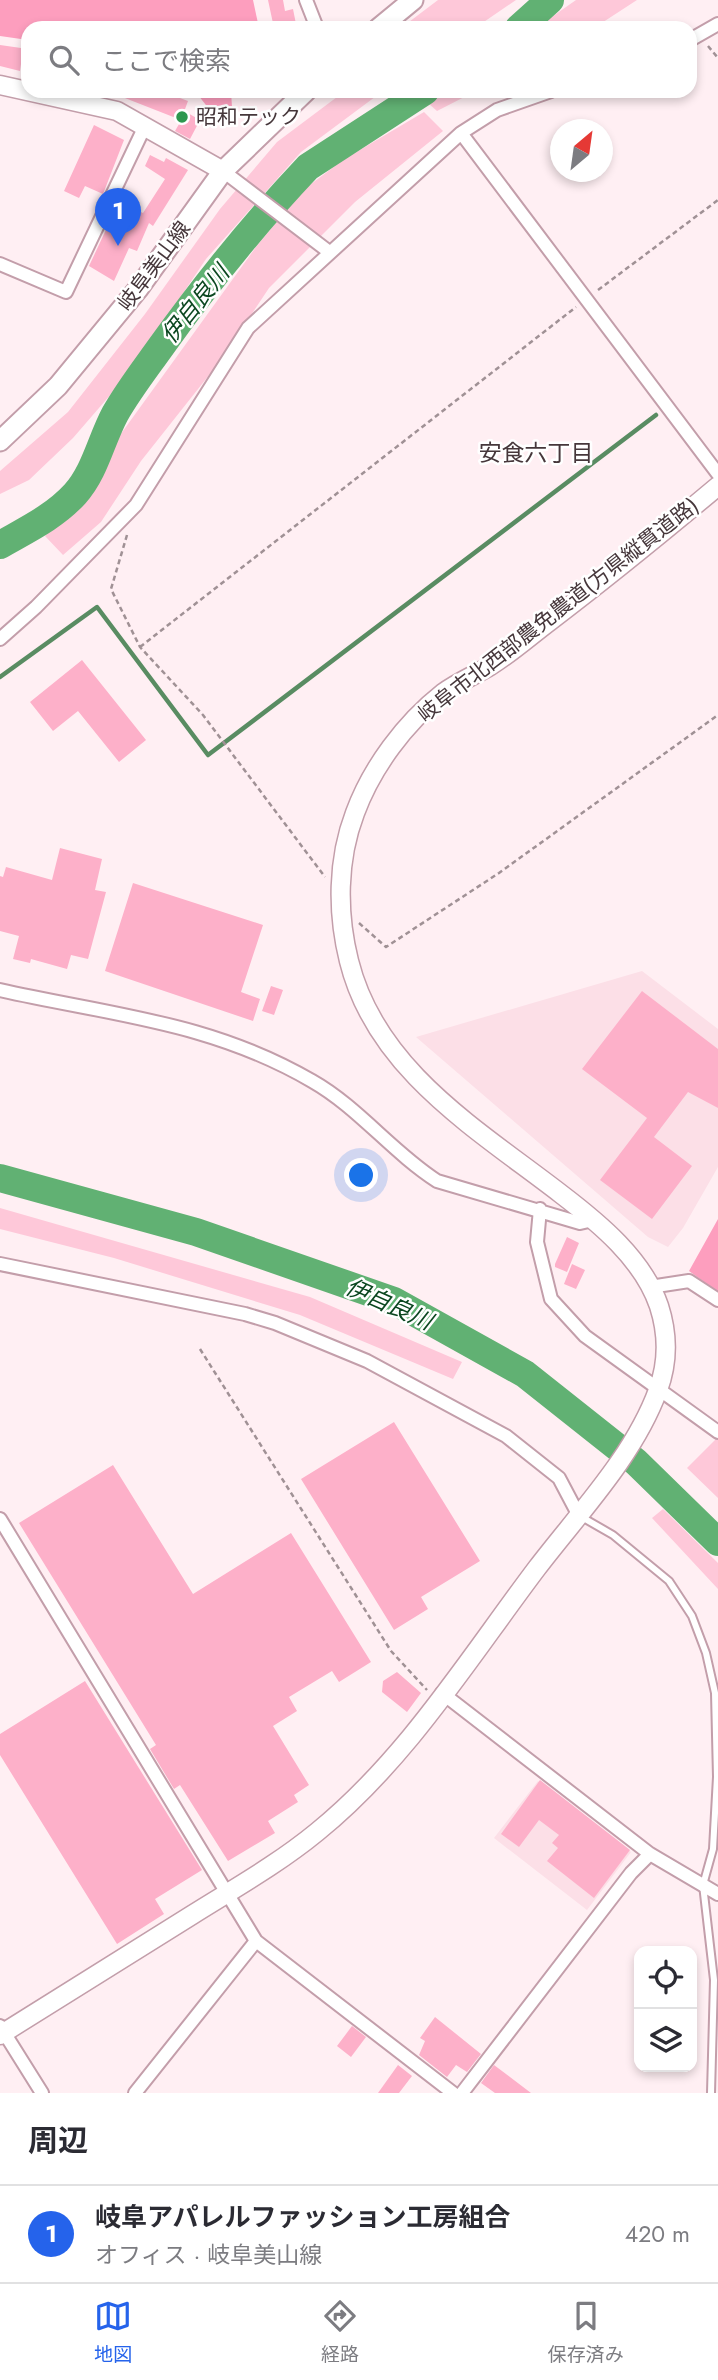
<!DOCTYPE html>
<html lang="ja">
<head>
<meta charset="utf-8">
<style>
	body { margin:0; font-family:Jost,"Noto Sans JP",sans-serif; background:#f2f2f3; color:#2b2b33 }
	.controls { position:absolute; right:21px; bottom:21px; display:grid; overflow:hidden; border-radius:14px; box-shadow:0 4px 10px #0003 }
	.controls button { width:63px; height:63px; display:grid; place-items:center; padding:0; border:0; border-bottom:2px solid #e1e1e2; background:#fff; color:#2b2b33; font:35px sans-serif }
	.compass { position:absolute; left:550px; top:119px; width:63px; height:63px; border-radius:50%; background:#fff; box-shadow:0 4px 10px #0003; rotate:29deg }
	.you { position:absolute; left:362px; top:1176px; width:24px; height:24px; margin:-18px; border:5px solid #fff; border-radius:50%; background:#1a73e8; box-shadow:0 0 0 10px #1a73e833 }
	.badge { display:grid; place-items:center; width:46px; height:46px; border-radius:50%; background:#2563eb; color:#fff; font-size:23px; font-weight:700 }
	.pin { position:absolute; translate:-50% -58px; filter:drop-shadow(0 2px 4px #0008) }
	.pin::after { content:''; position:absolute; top:37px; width:24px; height:21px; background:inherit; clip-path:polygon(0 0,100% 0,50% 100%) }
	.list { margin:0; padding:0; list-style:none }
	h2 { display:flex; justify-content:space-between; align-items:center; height:91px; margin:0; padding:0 28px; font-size:30px }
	h2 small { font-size:23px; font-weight:400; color:#7c7c81 }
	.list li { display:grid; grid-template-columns:46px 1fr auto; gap:21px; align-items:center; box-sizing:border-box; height:98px; padding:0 28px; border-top:2px solid #e1e1e2 }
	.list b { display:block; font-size:26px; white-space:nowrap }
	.list p { margin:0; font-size:23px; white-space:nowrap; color:#7c7c81 }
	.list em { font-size:23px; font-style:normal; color:#7c7c81 }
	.icon { flex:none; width:38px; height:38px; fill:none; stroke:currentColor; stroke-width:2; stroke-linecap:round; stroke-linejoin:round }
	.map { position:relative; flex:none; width:718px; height:2093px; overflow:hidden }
	.search { position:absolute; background:#fff; box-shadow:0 4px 10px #0003; left:21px; right:21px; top:21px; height:77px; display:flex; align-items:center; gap:18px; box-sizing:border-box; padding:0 24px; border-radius:21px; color:#7c7c81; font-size:26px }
	.sheet { height:189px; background:#fff }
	nav { display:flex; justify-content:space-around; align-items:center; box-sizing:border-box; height:98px; border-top:2px solid #e1e1e2; background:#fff; font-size:19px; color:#7c7c81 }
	nav a { display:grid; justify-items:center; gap:4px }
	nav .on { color:#2563eb }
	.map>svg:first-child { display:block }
	.built { fill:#fcdfe7 }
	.green { fill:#fec8d9 }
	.forest { fill:#fd9ebe }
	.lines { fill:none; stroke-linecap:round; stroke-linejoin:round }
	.stream { stroke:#598c62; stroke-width:4.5 }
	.river { stroke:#61b173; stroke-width:28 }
	.building { fill:#fdb0c9 }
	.lane-casing { stroke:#c39eaa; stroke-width:10 }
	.street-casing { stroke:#c39eaa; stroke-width:16 }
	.secondary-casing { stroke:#c39eaa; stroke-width:21 }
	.primary-casing { stroke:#c39eaa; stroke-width:23 }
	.path { stroke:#a09195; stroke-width:2.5; stroke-dasharray:5 3.5; stroke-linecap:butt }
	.lane { stroke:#fff; stroke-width:6 }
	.street { stroke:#fff; stroke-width:12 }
	.secondary { stroke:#fff; stroke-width:18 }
	.primary { stroke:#fff; stroke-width:19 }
	.poi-dot { fill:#2d974e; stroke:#fff; stroke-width:2.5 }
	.labels { text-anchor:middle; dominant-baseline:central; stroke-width:5; stroke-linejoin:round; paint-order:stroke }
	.poi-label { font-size:21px; fill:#46373b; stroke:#fff; text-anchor:start }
	.street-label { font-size:21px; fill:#46373b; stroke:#fff }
	.water-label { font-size:23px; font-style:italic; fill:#0b4720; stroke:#fff }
	.neighbourhood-label { font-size:23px; fill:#46373b; stroke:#fff }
</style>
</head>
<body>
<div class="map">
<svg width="718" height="2093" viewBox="0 0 718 2093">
	<rect width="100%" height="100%" fill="#ffeff3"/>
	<path class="built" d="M642 971 718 1029V1167L683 1228 668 1247 648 1237 416 1037Z
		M538 1781 631 1852 587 1910 494 1838Z"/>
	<path class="green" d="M438 0H516L475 28H401Z
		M576 0H637L594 28H536Z
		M345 91H383L301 152 206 259 131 371 73 438 29 480 0 494V471L68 412 145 314 220 209 277 142Z
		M445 91H476L437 111 428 103Z
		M424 112 443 131 355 202 269 288 221 360 141 461 101 522 63 555 45 536 84 495 115 442 256 247 303 190 343 160Z
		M0 1208 310 1297 462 1362 453 1379 300 1315 114 1258 0 1229Z
		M717 1438 718 1440V1498L687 1468Z
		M663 1509 718 1563V1589L652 1518Z"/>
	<path class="forest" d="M0 0H253L259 28H28V40L0 36Z
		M195 91H231L232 107 209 109Z
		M718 1219V1292L689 1271Z"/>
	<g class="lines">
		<path class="stream" d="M0 677 97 607 208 755 656 415"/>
		<path class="river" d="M519 28 550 0
			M0 545C26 530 54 517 75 494 95 472 101 440 115 414 128 391 145 369 160 348 205 285 255 223 308 167L425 91
			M0 1178 196 1232 394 1301 525 1374 636 1462 718 1542"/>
	</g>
	<path class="building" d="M268 0H283L285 11 293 9 296 24 274 28Z
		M0 45 28 49V66L21 64 20 71 0 66Z
		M107 91H182L180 98 188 101 181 120Z
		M186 112 200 120 190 139 175 131Z
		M94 125 124 140 103 194 85 186 79 198 64 191Z
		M150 155 164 162 166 158 188 170 153 226 149 223 137 251 129 248 114 281 89 266 119 202 143 213 165 179 145 166Z
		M82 660 146 740 119 762 78 711 53 731 30 702Z
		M60 848 102 859 95 890 106 892 88 959 71 955 67 969 31 959 30 963 13 959 19 936 0 931V876L3 877 6 867 52 880Z
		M133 883 263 925 241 992 260 999 253 1021 105 971Z
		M271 986 283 990 274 1015 262 1011Z
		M642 991 718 1049V1108L688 1092 654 1137 692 1166 652 1219 600 1180 647 1118 582 1069Z
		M567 1237 579 1243 567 1272 555 1267V1264Z
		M572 1264 585 1270 576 1289 564 1284Z
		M394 1422 480 1561 421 1597 428 1609 394 1630 301 1479Z
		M113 1465 193 1594 291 1533 371 1662 339 1682 332 1671 289 1697 297 1711 273 1726 309 1785 294 1795 298 1802 268 1821 275 1833 228 1861 180 1785 174 1789 150 1749 156 1745 19 1523Z
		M397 1672 421 1693 407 1712 382 1692 383 1681Z
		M85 1681 202 1870 155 1899 164 1914 117 1944 0 1755V1734Z
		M540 1780 630 1850 594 1898 547 1861 558 1848 552 1843 559 1835 539 1820 519 1847 501 1834Z
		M435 2017 481 2054 467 2072 456 2065 447 2077 419 2055 425 2041 420 2038Z
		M352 2026 366 2037 351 2057 337 2046Z
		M398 2065 412 2076 399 2093H378Z
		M494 2065 531 2093H495L481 2083Z"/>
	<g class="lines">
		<g class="lane-casing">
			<path id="lane" d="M580 1516 613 1535 669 1581 692 1616 706 1653 715 1693 717 1777 713 1849 703 1885 714 1980 711 2093"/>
		</g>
		<g class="street-casing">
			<path id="street" d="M306 0 317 28
				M690 40 718 24
				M461 133 718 474
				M223 171 328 251
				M0 264 66 292 145 126
				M0 639 36 607 136 505 248 328 461 133 497 110 551 91
				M0 990C111 1015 211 1022 312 1081 358 1107 392 1152 437 1181L580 1223 593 1220
				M540 1209 537 1242 551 1299 585 1336 718 1432
				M0 1264 245 1314 275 1323 367 1361 506 1436 559 1478 578 1514
				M650 1287 689 1281 718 1300
				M0 1519 256 1941 453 2093
				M442 1693 650 1854 718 1894
				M0 2026 42 2093
				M135 2093 256 1941
				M462 2093 631 1873 650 1854"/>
		</g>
		<g class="secondary-casing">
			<path id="secondary" d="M0 85 117 111 223 171
				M0 2035C64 1995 128 1955 192 1915 235 1888 278 1864 317 1832 406 1760 469 1658 537 1568 579 1513 634 1456 658 1390 668 1363 668 1334 659 1306 643 1259 599 1223 561 1194 477 1129 376 1070 349 961 337 913 337 860 355 813 372 767 405 723 443 693 458 682 475 675 490 666 511 653 530 636 550 621 608 577 663 532 718 486"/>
		</g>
		<g class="primary-casing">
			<path id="primary" d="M379 28 413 0
				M0 441 58 386 138 289 223 171 306 91"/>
		</g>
		<path class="path" d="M708 46 718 58
			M598 290 718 200
			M127 535 111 589 140 647 203 715 325 877
			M140 647 576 307
			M359 923 386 947 499 873 718 715
			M200 1349 391 1651 427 1690"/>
		<use href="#lane" class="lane"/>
		<use href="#street" class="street"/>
		<use href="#secondary" class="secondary"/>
		<use href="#primary" class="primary"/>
	</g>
	<circle class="poi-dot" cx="182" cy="117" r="7"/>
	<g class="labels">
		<g class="poi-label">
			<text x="196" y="117">昭和テック</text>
		</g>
		<g class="street-label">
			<text transform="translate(154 266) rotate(-53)">岐阜美山線</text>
			<text transform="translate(558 610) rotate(-38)">岐阜市北西部農免農道(方県縦貫道路)</text>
		</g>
		<g class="water-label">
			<text transform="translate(195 304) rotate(-51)">伊自良川</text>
			<text transform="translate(389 1304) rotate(24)">伊自良川</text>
		</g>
		<g class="neighbourhood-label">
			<text x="536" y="453">安食六丁目</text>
		</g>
	</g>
</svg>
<div class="controls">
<button><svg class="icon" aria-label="locate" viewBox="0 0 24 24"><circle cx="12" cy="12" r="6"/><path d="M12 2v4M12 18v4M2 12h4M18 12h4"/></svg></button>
<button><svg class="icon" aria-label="layers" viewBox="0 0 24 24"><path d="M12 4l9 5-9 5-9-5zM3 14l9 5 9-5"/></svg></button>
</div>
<svg class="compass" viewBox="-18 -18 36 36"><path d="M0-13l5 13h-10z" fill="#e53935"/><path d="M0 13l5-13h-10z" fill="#7c7c81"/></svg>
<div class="you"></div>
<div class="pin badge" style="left:118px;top:246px">1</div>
<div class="search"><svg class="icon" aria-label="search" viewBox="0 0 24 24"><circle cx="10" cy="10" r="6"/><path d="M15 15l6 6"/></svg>ここで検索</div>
</div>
<section class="sheet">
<h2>周辺<small></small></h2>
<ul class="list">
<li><span class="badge">1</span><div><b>岐阜アパレルファッション工房組合</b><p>オフィス · 岐阜美山線</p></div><em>420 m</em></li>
</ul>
</section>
<nav>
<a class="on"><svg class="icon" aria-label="map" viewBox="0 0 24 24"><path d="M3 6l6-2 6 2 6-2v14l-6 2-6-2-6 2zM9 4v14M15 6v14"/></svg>地図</a>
<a><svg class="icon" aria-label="directions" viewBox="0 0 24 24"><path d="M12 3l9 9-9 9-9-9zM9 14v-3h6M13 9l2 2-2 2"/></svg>経路</a>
<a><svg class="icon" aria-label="saved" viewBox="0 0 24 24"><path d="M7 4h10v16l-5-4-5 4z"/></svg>保存済み</a>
</nav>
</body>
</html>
